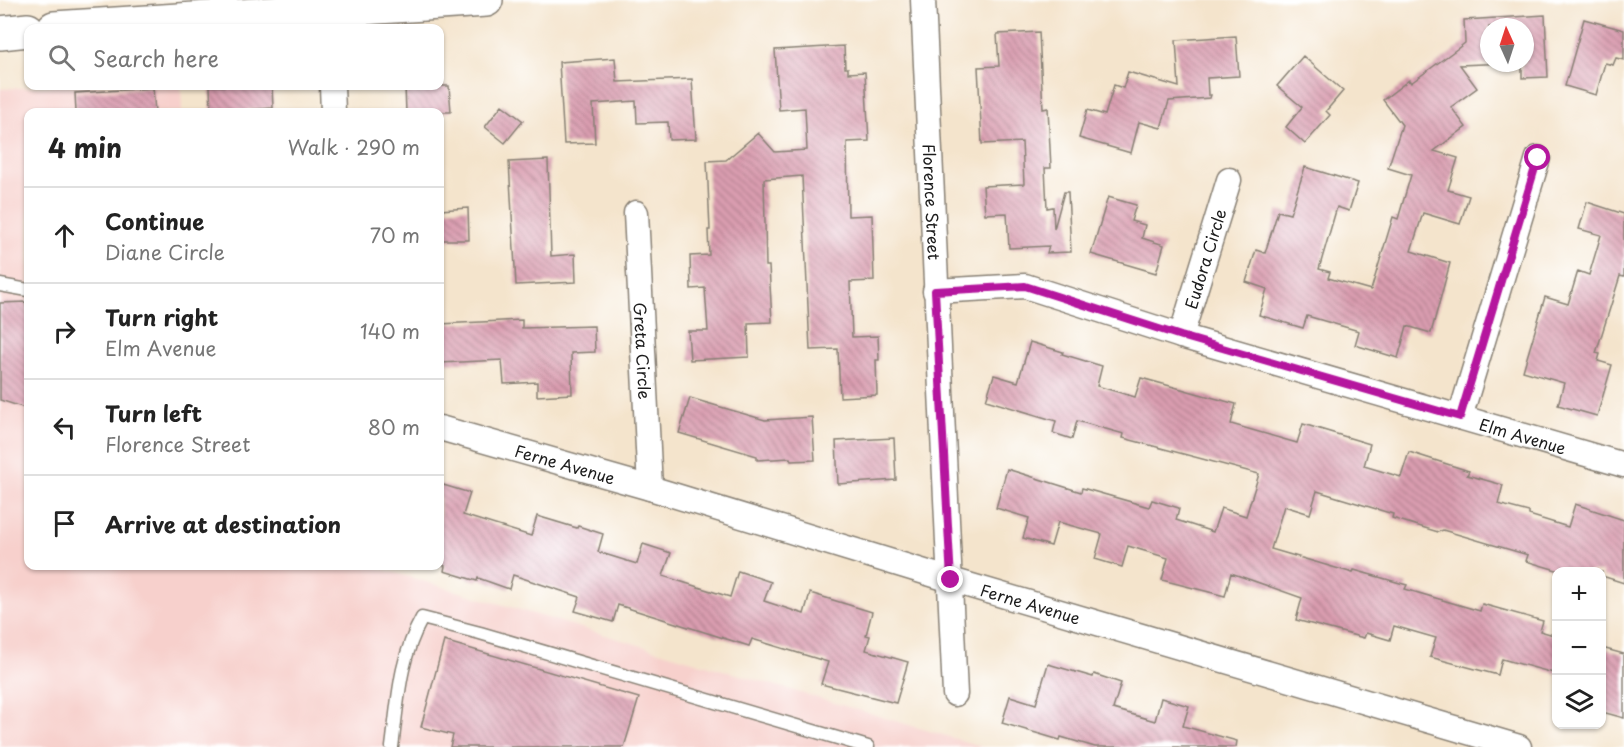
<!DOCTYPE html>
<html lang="en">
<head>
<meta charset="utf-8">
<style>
	body { margin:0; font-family:"Playpen Sans",sans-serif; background:#f6f6f6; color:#222 }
	.controls { position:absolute; right:18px; bottom:18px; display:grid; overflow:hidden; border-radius:12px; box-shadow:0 2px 4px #0004 }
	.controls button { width:54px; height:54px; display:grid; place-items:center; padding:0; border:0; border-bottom:2px solid #e0e0e0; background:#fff; color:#222; font:30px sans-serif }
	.compass { position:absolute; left:1480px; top:18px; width:54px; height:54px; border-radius:50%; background:#fff; box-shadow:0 2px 4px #0004; rotate:357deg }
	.stop { position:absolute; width:18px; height:18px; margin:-14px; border:4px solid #b5179e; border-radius:50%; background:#fff }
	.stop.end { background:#b5179e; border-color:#fff; box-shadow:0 2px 6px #0008 }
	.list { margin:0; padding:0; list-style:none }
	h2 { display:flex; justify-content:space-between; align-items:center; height:78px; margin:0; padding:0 24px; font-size:26px }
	h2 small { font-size:20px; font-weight:400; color:#767676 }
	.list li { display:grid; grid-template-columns:39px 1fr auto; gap:18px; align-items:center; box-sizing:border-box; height:96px; padding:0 24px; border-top:2px solid #e0e0e0 }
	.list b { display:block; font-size:22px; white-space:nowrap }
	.list p { margin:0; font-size:20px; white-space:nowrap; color:#767676 }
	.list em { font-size:20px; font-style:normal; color:#767676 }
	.icon { flex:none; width:33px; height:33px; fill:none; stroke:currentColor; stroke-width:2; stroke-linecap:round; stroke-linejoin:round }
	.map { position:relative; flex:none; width:1624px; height:747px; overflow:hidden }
	.search { position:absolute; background:#fff; box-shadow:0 2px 4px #0004; left:24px; top:24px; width:420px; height:66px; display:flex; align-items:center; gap:15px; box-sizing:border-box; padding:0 21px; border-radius:12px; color:#767676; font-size:22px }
	.panel { position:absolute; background:#fff; box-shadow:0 2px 4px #0004; left:24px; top:108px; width:420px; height:462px; border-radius:12px }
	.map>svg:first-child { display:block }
	.built { fill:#f7d0cc }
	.building { fill:url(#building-back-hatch) }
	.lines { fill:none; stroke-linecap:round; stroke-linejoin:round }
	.service-casing { stroke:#888074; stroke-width:15 }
	.minor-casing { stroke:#888074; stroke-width:27 }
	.secondary-casing { stroke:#888074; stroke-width:36 }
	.service { stroke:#fff; stroke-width:12 }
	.minor { stroke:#fff; stroke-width:24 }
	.secondary { stroke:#fff; stroke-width:33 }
	.route { stroke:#b5179e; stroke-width:8 }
	.labels { text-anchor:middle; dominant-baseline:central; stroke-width:6; stroke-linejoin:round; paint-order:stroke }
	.street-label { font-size:16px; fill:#1c1c1c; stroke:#fff }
</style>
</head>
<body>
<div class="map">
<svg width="1624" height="747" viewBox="0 0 1624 747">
	<defs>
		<pattern id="building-back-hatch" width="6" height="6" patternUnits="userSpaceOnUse" patternTransform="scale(1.5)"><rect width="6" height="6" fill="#da9db0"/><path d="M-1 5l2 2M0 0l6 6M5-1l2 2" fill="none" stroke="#b07f8e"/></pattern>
	</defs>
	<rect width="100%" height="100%" fill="#fff"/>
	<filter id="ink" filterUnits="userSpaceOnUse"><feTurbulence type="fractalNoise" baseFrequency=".0167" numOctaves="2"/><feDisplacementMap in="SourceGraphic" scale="12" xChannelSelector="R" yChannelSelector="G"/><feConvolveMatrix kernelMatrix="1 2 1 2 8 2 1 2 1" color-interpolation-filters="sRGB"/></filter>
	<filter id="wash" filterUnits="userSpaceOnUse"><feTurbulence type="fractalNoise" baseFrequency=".008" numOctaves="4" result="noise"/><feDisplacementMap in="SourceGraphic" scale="24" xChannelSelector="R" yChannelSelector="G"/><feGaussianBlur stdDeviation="1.35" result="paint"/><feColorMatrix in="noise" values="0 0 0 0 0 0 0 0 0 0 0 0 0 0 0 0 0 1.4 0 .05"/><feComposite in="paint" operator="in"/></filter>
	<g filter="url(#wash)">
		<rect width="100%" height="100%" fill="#f4e4cc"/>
		<path class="built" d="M59 86H181L182 112H28V566H372L983 747H0V89Z"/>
		<g id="blocks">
			<path class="building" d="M1545 15 1548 77 1522 78V63H1525V27H1489V63H1507L1460 65 1477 88 1451 107 1466 127 1434 151 1458 158 1448 190 1469 196 1460 224 1423 213 1411 251 1450 263 1431 333 1407 326 1398 358 1355 345 1359 331 1307 316 1303 328 1259 315 1267 289 1246 282 1256 250 1265 253 1278 211 1290 214 1305 167 1358 183 1349 211 1337 207 1319 269 1330 272 1328 278 1371 290 1393 217 1398 219 1411 175 1388 168 1402 125 1383 100 1409 80 1411 83 1465 43 1464 20Z
				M1584 19 1624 30V60L1616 58 1613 65 1605 63 1596 95 1565 86Z
				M1039 32 1043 109 1048 108 1051 168H1045L1047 208 1053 207 1054 229 1064 192H1068L1071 252 1047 253 1049 246 1009 248 1007 213 985 214 983 186 1024 184 1022 142 982 144 978 67 999 66 997 34Z
				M1236 36 1239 76 1207 78 1208 95H1211L1210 98 1169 101 1161 128 1139 122 1131 153 1079 138 1087 110 1105 115 1114 85 1123 88 1128 72 1179 87 1176 40Z
				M844 46 845 68H848V73L865 72 869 141 847 142 848 216 872 215 874 281 850 282 852 337 878 336 879 360H876L877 395 840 397 838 349 810 350 802 176 764 179 766 266H769L772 322 748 323 749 357 690 360 688 331H708L705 288 691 289 690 256 709 255 708 230H710L707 161 726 160 758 133 775 152 807 150 805 108 779 110 775 50Z
				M1303 56 1343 91 1326 111 1330 115 1305 144 1286 127 1302 107 1277 86Z
				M615 58 617 82 692 79 696 139 669 140 668 122 637 123 636 101 593 104 595 143 564 144 559 62Z
				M210 86H272L273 108 247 110V112H211Z
				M405 86H449L451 112H406Z
				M153 88 155 112H76L75 93Z
				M502 105 523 121 505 143 485 127Z
				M548 160 551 256 575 254 576 282 516 285 509 162Z
				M1108 197 1136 205 1131 221 1145 225 1142 238 1164 245 1156 273 1091 254Z
				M1587 202 1624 214V277L1620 276 1596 353 1600 354 1598 361 1612 365 1597 416 1558 405 1564 383 1523 371 1545 297 1568 304 1578 271 1589 275 1601 235 1579 229Z
				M468 208 469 240H440V210Z
				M26 302 28 323V409L0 400V303Z
				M522 320V328L594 326 595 352 571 353 572 394 537 396V382L504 384 502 360 440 363V324Z
				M1030 342 1063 352 1062 354 1102 366 1097 386 1135 397 1141 378 1236 404 1231 424 1297 443 1303 424 1370 444 1364 466 1401 477 1409 452 1469 471 1467 475 1503 485 1498 504 1529 512V515L1568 527 1575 504 1624 520V583L1602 576V572H1563L1526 561 1528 555 1443 530 1438 532 1392 518 1393 514 1317 491 1310 514 1284 506 1271 549 1353 573 1354 570 1407 585 1405 589 1480 611 1482 604 1543 621 1540 631 1557 636V674L1502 659 1498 675 1430 657 1436 638 1394 626 1390 640 1366 633 1364 638 1296 620 1302 598 1231 573 1225 596 1162 580 1168 558 1128 546 1122 567 1095 559 1102 534 1058 522 1051 546 1023 538 1029 518 996 508 1007 469 1081 492 1082 488 1149 507 1152 500 1179 508 1176 520 1213 532 1221 508 1246 516 1259 474 1123 438 1124 434 1077 421 1072 439 1053 433 1056 421 986 400 994 375 1018 382Z
				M690 398 765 420 812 417 815 460 791 461 790 458 757 460V456L679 433Z
				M894 438 896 480 838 484 836 441Z
				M440 484 470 493 463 515 531 536 537 516 577 528 578 526 603 534 598 552 637 564 643 544 671 553 663 576 730 597 738 571 771 582 764 601 804 614 810 593 872 612 866 635 870 636 866 650 908 662 896 703 821 684 828 662 752 639 749 646 618 605 613 622 575 611 580 597 513 575 509 589 478 578 477 581 444 571 445 566 440 564Z
				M444 641 639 698 624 747H450L453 735 421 727Z
				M1602 648 1624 654V718L1602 712Z
				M1048 664 1093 677 1094 674 1121 683 1113 709 1155 721 1161 698 1189 706 1183 726 1237 741 1236 747H1095L1061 737 1060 740 1002 723 1010 696 1036 704Z"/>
		</g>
	</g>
	<g filter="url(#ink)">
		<use href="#blocks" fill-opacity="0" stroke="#888074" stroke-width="1.5"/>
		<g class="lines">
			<g class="service-casing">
				<path id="service" d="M0 285 28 290
					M392 747C398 702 399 659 422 618L480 633 868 747"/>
			</g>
			<g class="minor-casing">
				<g id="minor">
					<path id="s1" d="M923 0 955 694"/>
					<path d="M332 86 333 112"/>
					<path id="s2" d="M636 213 650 488"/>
					<path id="s3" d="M935 291 1025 286 1181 336 1624 465"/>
					<path id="s4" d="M1181 336 1229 180"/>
					<path d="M1460 417 1538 158"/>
					<path id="s5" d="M440 428 650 488 951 580 1519 747"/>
				</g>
			</g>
			<g class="secondary-casing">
				<path id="secondary" d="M54 28 486 0
					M0 33 28 30"/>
			</g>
			<use href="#service" class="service"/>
			<use href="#minor" class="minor"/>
			<use href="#secondary" class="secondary"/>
		</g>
	</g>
	<g class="lines" filter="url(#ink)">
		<path class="route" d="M951 580 935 291 1025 286 1181 336 1460 417 1538 158"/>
	</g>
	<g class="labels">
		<g class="street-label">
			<text stroke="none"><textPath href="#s1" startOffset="202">Florence Street</textPath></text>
			<text stroke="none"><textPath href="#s4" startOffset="81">Eudora Circle</textPath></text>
			<text stroke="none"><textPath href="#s2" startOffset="138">Greta Circle</textPath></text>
			<text stroke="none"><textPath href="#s3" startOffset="610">Elm Avenue</textPath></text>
			<text stroke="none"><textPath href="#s5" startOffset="130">Ferne Avenue</textPath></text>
			<text stroke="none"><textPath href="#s5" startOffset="616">Ferne Avenue</textPath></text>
		</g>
	</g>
</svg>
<div class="controls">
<button>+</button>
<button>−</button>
<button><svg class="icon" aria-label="layers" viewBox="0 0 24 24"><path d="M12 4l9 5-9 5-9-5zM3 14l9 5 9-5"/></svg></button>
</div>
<svg class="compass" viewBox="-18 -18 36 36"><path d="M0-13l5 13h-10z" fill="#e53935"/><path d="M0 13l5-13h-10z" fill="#767676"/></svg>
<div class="stop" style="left:1538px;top:158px"></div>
<div class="stop end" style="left:951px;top:580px"></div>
<div class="search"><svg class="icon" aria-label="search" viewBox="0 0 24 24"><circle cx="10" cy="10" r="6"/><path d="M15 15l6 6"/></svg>Search here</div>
<section class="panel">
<h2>4 min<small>Walk · 290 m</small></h2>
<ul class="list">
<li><svg class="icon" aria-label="ahead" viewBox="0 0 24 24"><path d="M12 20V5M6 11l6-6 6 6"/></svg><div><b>Continue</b><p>Diane Circle</p></div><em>70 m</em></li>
<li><svg class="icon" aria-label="right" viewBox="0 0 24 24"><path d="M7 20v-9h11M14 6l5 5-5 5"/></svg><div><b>Turn right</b><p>Elm Avenue</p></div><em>140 m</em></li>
<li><svg class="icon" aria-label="left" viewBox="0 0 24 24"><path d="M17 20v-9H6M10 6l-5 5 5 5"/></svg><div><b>Turn left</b><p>Florence Street</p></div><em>80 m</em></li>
<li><svg class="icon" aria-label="arrive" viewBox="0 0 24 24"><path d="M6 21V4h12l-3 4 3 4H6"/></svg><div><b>Arrive at destination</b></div></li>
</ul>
</section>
</div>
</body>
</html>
